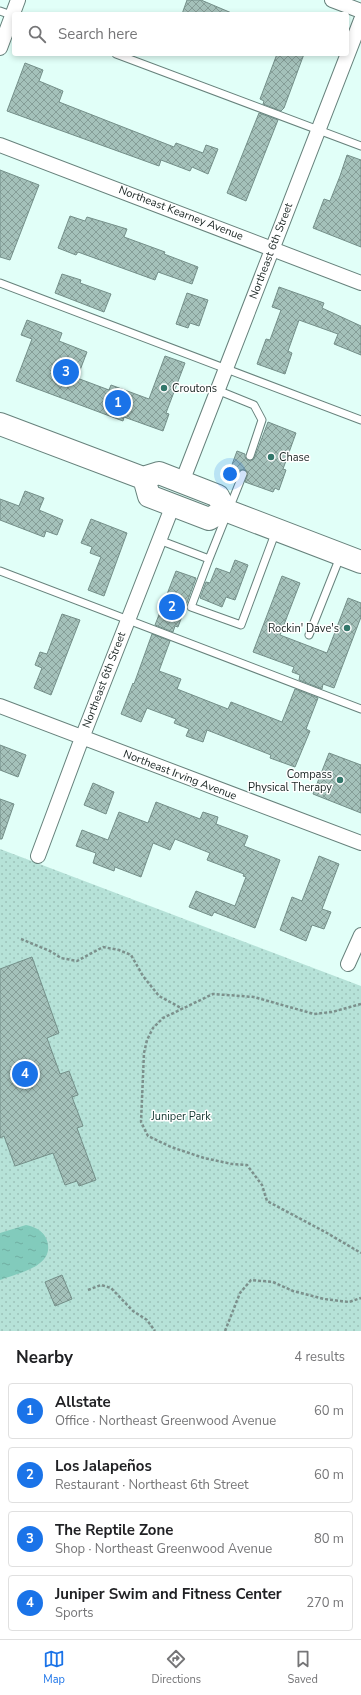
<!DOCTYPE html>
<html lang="en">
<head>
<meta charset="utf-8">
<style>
	body { margin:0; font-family:"Nunito Sans",sans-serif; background:#f2f2f2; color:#202124 }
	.you { position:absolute; left:230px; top:474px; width:14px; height:14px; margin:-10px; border:3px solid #fff; border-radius:50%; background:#1a73e8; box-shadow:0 0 0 6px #1a73e833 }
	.badge { display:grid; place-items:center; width:26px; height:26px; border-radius:50%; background:#1a73e8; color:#fff; font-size:13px; font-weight:700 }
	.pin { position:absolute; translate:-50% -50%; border:2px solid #fff; box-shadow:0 1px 4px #0006 }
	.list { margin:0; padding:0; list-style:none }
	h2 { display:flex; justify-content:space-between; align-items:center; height:52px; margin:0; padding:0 16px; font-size:17px }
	h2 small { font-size:13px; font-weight:400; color:#757577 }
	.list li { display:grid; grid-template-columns:26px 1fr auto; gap:12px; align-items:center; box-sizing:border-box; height:56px; margin:0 8px 8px; padding:0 8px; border:1px solid #e0e0e0; border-radius:4px }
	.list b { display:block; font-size:15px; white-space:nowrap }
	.list p { margin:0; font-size:13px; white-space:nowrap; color:#757577 }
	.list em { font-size:13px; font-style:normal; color:#757577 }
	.icon { flex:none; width:22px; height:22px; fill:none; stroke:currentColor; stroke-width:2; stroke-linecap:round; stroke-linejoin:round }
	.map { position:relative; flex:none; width:361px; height:1331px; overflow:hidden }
	.search { position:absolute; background:#fff; box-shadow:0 2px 6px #0003; left:12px; right:12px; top:12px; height:44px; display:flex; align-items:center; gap:10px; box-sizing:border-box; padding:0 14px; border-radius:4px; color:#757577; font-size:15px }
	.sheet { height:308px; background:#fff }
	nav { display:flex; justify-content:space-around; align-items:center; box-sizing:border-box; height:56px; border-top:1px solid #e0e0e0; background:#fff; font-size:11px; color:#757577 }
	nav a { display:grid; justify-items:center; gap:2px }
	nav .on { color:#1a73e8 }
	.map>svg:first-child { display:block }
	.grass { fill:url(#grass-dots) }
	.water { fill:url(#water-ripples) }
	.building { fill:url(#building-cross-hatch); stroke:#748f89 }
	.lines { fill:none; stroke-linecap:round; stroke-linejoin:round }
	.service-casing { stroke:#67827c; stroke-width:9 }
	.minor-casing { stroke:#67827c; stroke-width:16 }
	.primary-casing { stroke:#67827c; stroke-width:24 }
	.path { stroke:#7c908c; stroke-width:2.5; stroke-dasharray:3 2; stroke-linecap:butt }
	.service { stroke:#fff; stroke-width:7 }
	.minor { stroke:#fff; stroke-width:14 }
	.primary { stroke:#fff; stroke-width:22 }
	.poi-dot { fill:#33776b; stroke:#fff; stroke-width:1.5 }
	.labels { text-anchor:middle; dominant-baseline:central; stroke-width:3; stroke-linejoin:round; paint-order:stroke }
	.street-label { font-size:11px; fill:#192422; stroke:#fff }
	.poi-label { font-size:11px; fill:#192422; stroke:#fff; text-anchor:start }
	.park-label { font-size:11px; fill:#10342d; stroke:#fff }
</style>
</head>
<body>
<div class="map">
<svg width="361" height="1331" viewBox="0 0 361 1331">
	<defs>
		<pattern id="grass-dots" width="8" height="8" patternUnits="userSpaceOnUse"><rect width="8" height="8" fill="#b6e2d8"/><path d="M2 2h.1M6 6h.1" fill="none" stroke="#9cc2b9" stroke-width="1.8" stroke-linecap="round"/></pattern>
		<pattern id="water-ripples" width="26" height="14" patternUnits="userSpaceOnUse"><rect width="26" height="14" fill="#82cbbc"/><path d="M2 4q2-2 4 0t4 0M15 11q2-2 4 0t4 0" fill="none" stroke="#70aea1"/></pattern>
		<pattern id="building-cross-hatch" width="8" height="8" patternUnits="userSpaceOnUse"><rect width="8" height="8" fill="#a4c1ba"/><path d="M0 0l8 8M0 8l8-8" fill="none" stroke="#859d97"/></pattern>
	</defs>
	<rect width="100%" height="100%" fill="#e1fff8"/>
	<path class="grass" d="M0 849 361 986V1331H0Z"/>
	<path class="water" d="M26 1225C35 1227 42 1230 46 1238 58 1266 18 1273 0 1280V1233Z"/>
	<path class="building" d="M187 0H201L234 14H182Z
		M277 54H304L284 108 281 111 263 104 264 101 260 99Z
		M25 63 43 70 39 81 63 91 59 102 174 147 176 143 203 153 206 145 218 149 208 174 192 167 190 171 161 160 159 166 7 111Z
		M259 113 278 120 246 201 227 193Z
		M347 155 361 160V247L313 228 324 199 330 201 340 176Z
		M0 170 39 185 10 260 0 257Z
		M70 216 85 221 87 217 127 229 124 237 165 252 164 254 198 267 192 284 158 272 155 280 78 252 76 255 58 248Z
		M62 274 81 280 80 283 111 294 104 312 55 293Z
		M279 287 324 303 322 308 361 326V355L334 344 338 334 299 320 288 351 292 353 285 374 257 364 266 339 270 340 281 310 272 307Z
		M187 293 208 300 199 326 190 323 188 328 176 324Z
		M27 320 62 333 59 341 87 352 77 378 109 390 111 385 149 399 165 356 185 363 166 413 169 414 163 431 124 417 123 421 16 381 32 339 21 335Z
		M268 422 296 433 283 469 286 470 279 490 275 488 273 492 245 482 248 474 245 470H240L238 473 230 470 237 451 245 454V457L248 461 254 459Z
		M25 491 44 498 39 510 63 520 57 535 46 531 44 537 0 520V499L19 506Z
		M91 519 127 533 104 596 88 590 101 557 90 553 92 547 81 543Z
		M235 560 248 565 235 600 226 597 222 607 200 598 206 582 210 583 216 568 230 573Z
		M176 571 196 578 178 627 175 626 173 632 155 625Z
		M282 576 300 583 280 635 327 653 348 598 361 603V617L334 688 323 684 322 689 299 680 300 675 292 672 294 667 253 652Z
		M62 614 80 620 51 695 34 688 42 668 35 665 40 652 47 654Z
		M152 634 170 641 159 671 181 679 177 689 228 709 231 702 282 722 295 689 318 698 306 729 310 731 295 767 270 758 271 755 207 730 203 742 186 736 189 729 174 723 176 719 147 708 141 722 121 714 133 683 134 684Z
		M0 745 26 755 18 777 0 770Z
		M329 753 361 765V813L313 794Z
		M93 783 114 792 106 814 84 805Z
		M0 799 14 804 2 839H0Z
		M156 802 200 819 203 812 218 817 216 824 248 836 244 846 280 860 255 928 214 912 212 916 189 907 196 891 235 906 246 877 243 876 244 874 207 860 210 853 175 839 170 850 153 843 141 877 115 867 114 871 93 863 96 853 76 846 82 830 108 840 119 812 148 823Z
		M319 856 339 864 322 909 331 912 324 929 312 925 306 941 280 930 292 897 302 901Z
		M32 957 59 1033 47 1038 60 1074 69 1071 78 1095 72 1097 83 1126 77 1128 96 1180 79 1186 77 1181 65 1185 53 1153 15 1166 4 1136 0 1138V969Z
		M62 1275 72 1299 55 1306 45 1282Z"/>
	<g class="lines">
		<g class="service-casing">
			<path id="service" d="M0 11 14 16
				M116 54 361 146
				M0 283 361 420
				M217 390 254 405 262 420 250 456
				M159 540 209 559 243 474
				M209 559 191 607 241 625 276 531
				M0 571 361 709
				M309 635 340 557"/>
		</g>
		<g class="minor-casing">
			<path id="minor" d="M332 0 361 11
				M0 48 18 0
				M0 145 361 283
				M182 482 361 20
				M0 706 361 843
				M38 856 82 738 173 505
				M348 964 361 935"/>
		</g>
		<g class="primary-casing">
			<path id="primary" d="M0 424 143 478 159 473 218 496 225 510 361 562
				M144 478 149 496 209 519 225 510"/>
		</g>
		<path class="path" d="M21 939 50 951 61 958 77 961 103 947 119 950 131 955 143 976 159 996 183 1009
			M361 1004 332 1012 314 1014 254 997 213 994 163 1018 153 1028 147 1040 144 1053 141 1122 148 1136 171 1147 204 1158 232 1164 247 1165 262 1185 267 1201 327 1233 361 1253
			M88 1290 101 1285 111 1288 133 1311 147 1320 155 1331
			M225 1331 240 1293 251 1280 273 1282 293 1291 324 1299 349 1302 361 1298"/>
		<use href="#service" class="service"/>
		<use href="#minor" class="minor"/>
		<use href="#primary" class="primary"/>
	</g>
	<g class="poi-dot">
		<circle cx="164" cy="388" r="4"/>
		<circle cx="271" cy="457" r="4"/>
		<circle cx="347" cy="628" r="4"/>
		<circle cx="340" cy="780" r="4"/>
	</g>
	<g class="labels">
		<g class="street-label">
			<text transform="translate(181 213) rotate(21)">Northeast Kearney Avenue</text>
			<text transform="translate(271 251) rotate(-69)">Northeast 6th Street</text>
			<text transform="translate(104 680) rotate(-69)">Northeast 6th Street</text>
			<text transform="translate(180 775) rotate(21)">Northeast Irving Avenue</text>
		</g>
		<g class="poi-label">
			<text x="172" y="388">Croutons</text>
			<text x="279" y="457">Chase</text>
			<text x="339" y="628" text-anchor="end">Rockin' Dave's</text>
			<text x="332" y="774" text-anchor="end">Compass<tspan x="332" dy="13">Physical Therapy</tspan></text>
		</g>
		<g class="park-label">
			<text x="181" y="1116">Juniper Park</text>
		</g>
	</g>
</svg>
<div class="you"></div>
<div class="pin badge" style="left:118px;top:403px">1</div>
<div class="pin badge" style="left:172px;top:607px">2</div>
<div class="pin badge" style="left:66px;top:372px">3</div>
<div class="pin badge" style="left:25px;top:1074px">4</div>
<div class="search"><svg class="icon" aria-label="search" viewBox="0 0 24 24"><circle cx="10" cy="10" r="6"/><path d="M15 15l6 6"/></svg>Search here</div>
</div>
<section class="sheet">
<h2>Nearby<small>4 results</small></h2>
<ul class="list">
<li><span class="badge">1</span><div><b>Allstate</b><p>Office · Northeast Greenwood Avenue</p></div><em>60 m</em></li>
<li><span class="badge">2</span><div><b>Los Jalapeños</b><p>Restaurant · Northeast 6th Street</p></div><em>60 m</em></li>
<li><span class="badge">3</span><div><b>The Reptile Zone</b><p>Shop · Northeast Greenwood Avenue</p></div><em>80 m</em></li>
<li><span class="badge">4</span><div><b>Juniper Swim and Fitness Center</b><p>Sports</p></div><em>270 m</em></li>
</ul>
</section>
<nav>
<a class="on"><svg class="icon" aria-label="map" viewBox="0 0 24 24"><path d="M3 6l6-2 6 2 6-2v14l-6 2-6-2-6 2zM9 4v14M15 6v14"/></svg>Map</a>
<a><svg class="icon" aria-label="directions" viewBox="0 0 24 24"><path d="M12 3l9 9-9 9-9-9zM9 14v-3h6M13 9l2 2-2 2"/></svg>Directions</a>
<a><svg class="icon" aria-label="saved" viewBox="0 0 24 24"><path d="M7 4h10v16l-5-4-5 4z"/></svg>Saved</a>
</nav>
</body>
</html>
